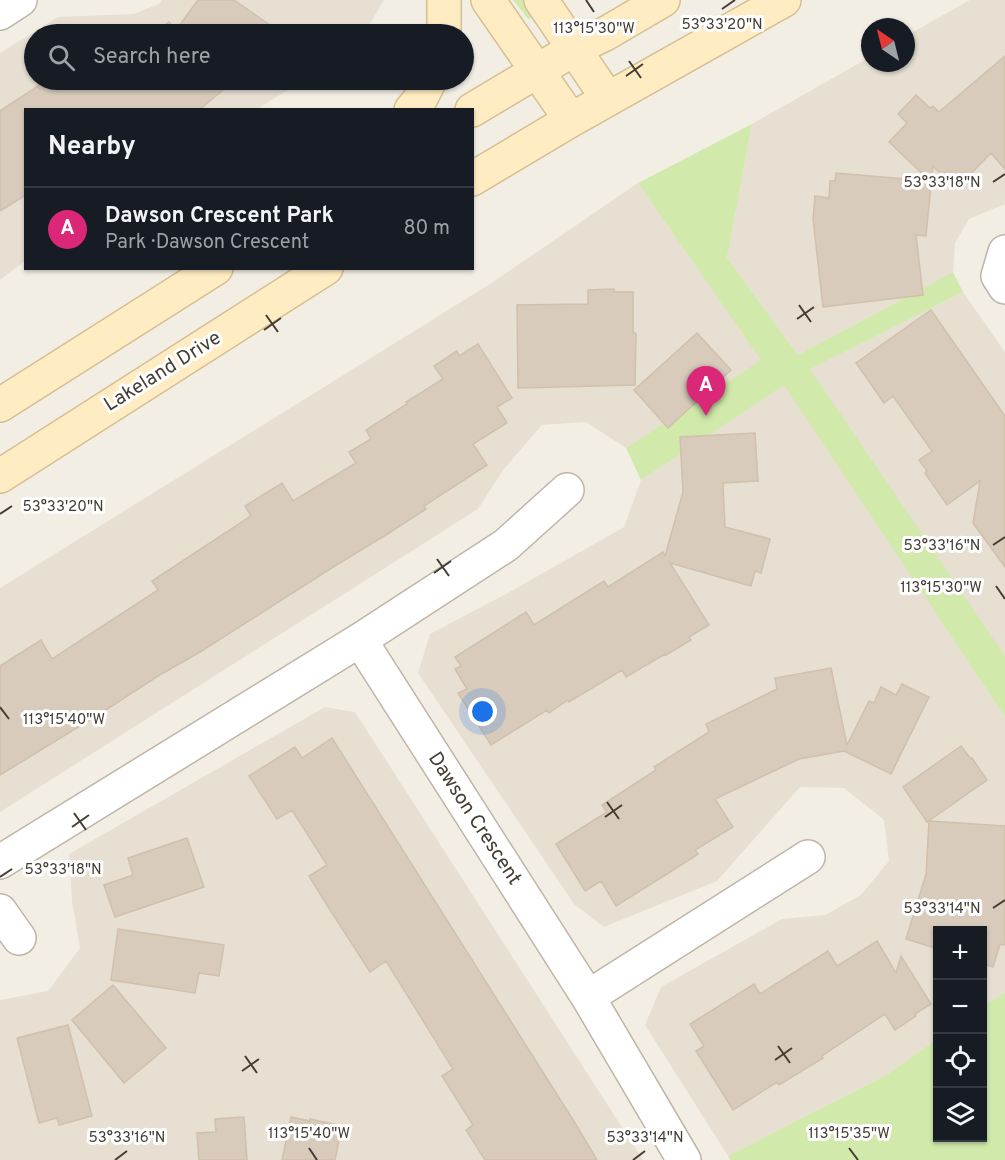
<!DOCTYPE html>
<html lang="en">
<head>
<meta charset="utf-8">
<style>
	body { margin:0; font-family:Overpass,sans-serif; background:#242831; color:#f1f3f6 }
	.controls { position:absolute; right:18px; bottom:18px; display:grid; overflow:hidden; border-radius:0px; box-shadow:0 2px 4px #0004 }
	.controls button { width:54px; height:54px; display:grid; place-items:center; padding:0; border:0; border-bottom:2px solid #363941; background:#171b24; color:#f1f3f6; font:30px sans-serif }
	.compass { position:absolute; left:861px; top:18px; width:54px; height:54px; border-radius:50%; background:#171b24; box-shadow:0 2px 4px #0004; rotate:325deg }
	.you { position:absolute; left:483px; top:712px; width:21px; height:21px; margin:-15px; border:4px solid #fff; border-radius:50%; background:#1a73e8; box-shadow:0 0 0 9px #1a73e833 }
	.badge { display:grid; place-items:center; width:39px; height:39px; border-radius:50%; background:#db2777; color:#fff; font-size:20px; font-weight:700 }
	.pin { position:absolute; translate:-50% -50px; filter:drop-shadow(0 2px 3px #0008) }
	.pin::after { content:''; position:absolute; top:32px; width:21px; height:18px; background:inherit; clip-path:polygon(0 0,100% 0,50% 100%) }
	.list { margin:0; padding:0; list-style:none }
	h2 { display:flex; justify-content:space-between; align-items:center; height:78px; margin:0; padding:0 24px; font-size:26px }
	h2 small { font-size:20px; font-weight:400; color:#9ea1a6 }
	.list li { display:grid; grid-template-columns:39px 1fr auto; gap:18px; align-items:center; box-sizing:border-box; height:84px; padding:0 24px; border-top:2px solid #363941 }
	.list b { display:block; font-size:22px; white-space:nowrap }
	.list p { margin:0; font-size:20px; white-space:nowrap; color:#9ea1a6 }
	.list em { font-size:20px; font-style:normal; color:#9ea1a6 }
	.icon { flex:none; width:33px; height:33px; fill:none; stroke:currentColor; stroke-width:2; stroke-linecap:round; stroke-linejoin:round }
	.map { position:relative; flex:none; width:1005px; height:1160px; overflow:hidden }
	.search { position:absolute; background:#171b24; box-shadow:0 2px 4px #0004; left:24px; top:24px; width:450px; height:66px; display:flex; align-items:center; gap:15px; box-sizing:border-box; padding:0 21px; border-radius:33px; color:#9ea1a6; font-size:22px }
	.panel { position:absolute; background:#171b24; box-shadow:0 2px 4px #0004; left:24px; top:108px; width:450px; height:162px; border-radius:0px }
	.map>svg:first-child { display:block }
	.residential { fill:#e7dfd2 }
	.green { fill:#d1e9ab }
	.building { fill:#d8cbbc; stroke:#d0c0ac; stroke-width:1.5 }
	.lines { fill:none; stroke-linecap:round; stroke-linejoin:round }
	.street-casing { stroke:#bfb5a7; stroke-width:36 }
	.secondary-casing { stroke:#d5bf92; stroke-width:36 }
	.street { stroke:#fff; stroke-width:33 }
	.secondary { stroke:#ffecc2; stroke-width:33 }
	.ticks { fill:none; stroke:#453d34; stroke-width:2 }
	.labels { text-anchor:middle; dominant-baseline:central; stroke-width:6; stroke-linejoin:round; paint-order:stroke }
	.street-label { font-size:20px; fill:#453d34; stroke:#fff }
	.ticks-label { font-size:15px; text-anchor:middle; fill:#453d34; stroke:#fff; stroke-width:6; stroke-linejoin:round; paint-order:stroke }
</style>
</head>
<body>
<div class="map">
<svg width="1005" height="1160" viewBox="0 0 1005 1160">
	<rect width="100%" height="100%" fill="#f3eee4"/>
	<path class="residential" d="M162 0H384L364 34H34V80H304L257 109 26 110 25 261 0 280V53L58 17 134 14 159 4Z
		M970 0H1005V204L969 219 955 243 953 272 798 355 727 258 752 124 870 57V63H906V36Z
		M638 183 762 360 626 448 586 422 542 425 503 470 478 509 0 812V588L490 284Z
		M963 292 1005 352V660L803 372Z
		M784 384 1005 717V992L983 1007 982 930H938L937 1039 888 1074 728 1156 645 1025 661 987 782 919 825 915 861 895 889 861 884 820 844 788 800 787 717 881 604 927 574 904 418 673 430 634 515 589 624 527 641 480Z
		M325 707 355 712 643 1160H0V1000L48 991 80 948 72 901 69 854Z"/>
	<path class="green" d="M513 0H525L532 15V18L528 19Z
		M752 124 727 258 798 355 953 272 963 292 810 369 1005 656V717L784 385 641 480 626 448 761 360 638 183Z
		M1005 992V1160H730L728 1156 888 1074 937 1039 938 1138H982L983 1007Z"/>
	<path class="building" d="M198 0H234L283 34H153L169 22 176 30Z
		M1005 56V169L991 153 956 189 933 166 926 236 916 235 923 295 823 307 813 219 815 196 829 198 830 181H835L836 173 930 181 889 142 907 123 898 114 916 95 930 108 933 106 939 112Z
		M47 80H214L223 90 199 110H26V195L0 211V111Z
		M614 289V292H633V332L636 334 635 385 518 388 517 305 588 304V290Z
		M931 310 1005 416V567L973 523 980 481 947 505 925 473 927 471 919 460 932 451 893 396 884 403 856 363Z
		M697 333 731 370 668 428 634 390Z
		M478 344 512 398 497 407 507 423 473 444 487 465 424 506 426 509 389 533 338 564 200 652 158 676 98 715 0 775V666L41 640 52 659 158 590 152 581 251 516 245 506 282 483 293 501 356 463 349 452 371 439 366 430 407 404 406 402 443 379 434 366 457 351 459 356Z
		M755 433 758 481 723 483 725 527 770 539 761 573 755 571 751 586 670 563 709 625 689 637 691 640 666 655 665 654 626 677 622 670 569 702 568 700 549 713 547 710 491 745 458 693 467 689 455 669 461 666 455 657 526 612 534 625 604 581 608 587 663 552 665 556 683 492 680 437Z
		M831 668 847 745 869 701 874 703 881 687 896 695 902 684 929 697 891 774 844 751 799 759 715 799 733 827 695 850 698 854 667 874 616 906 601 881 585 891 556 844 607 812 602 805 656 770 654 767 709 732 706 724 777 689 775 678Z
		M332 738 575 1123 597 1160H485L466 1130 473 1125 442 1076 453 1069 386 961 370 972 327 905 309 876 327 865 292 810 277 819 249 776 295 747 302 758Z
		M961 746 971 759 972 758 987 780 927 822 903 787Z
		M929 821 1005 826V945L1000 944 993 967 982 963V930H938V949L906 939 926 874Z
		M187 838 204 887 115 917 104 885 133 875 128 858Z
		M118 929 224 945 219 976 199 973 195 993 111 980Z
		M877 941 896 973 901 956 931 1004 915 1014 916 1016 895 1030 885 1014 822 1056 823 1058 779 1085 777 1082 733 1110 696 1051 704 1046 690 1024 754 984 760 994 828 951 837 966Z
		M113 985 166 1048 124 1083 72 1020Z
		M68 1025 92 1116 59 1125 57 1118 39 1123 17 1038Z
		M244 1117 247 1160H199L197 1133 216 1132 215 1119Z
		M291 1117 310 1121V1119L342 1126 335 1160H282Z"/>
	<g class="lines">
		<g class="street-casing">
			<path id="street" d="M0 13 20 0
				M1005 252 998 276 1005 287
				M360 640 588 997 684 1160
				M0 862 360 640 506 545 567 490
				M0 911 19 938
				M588 997 808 857"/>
		</g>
		<g class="secondary-casing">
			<path id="secondary" d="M488 0 571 120
				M541 0 608 99
				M444 34V0
				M411 110 421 98 430 80
				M472 110 574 49 605 34 663 0
				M472 179 571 120 784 0
				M0 405 216 268
				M0 476 326 268"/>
		</g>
		<use href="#street" class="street"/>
		<use href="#secondary" class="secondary"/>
	</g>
	<path class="ticks" d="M586 0 594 12M722 9 735 0M629 61 641 78M626 76 643 64M993 182 1005 174M799 305 811 322M266 315 278 332M797 319 814 307M264 330 281 318M0 514 12 506M993 545 1005 537M437 559 449 576M434 573 451 561M996 586 1005 599M0 707 9 719M607 802 619 819M74 813 86 830M605 817 622 805M72 827 89 815M0 877 12 869M993 908 1005 900M778 1046 790 1063M245 1056 257 1073M775 1060 792 1048M242 1071 259 1059M309 1148 317 1160M849 1148 858 1160M115 1160 127 1151M633 1160 645 1151"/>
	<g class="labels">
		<g class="street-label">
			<text transform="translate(163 372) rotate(-32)">Lakeland Drive</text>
			<text transform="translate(474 819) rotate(57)">Dawson Crescent</text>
		</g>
	</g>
	<g class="ticks-label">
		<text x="722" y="29">53°33'20"N</text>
		<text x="594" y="33">113°15'30"W</text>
		<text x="942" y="187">53°33'18"N</text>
		<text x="63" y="511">53°33'20"N</text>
		<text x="942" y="550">53°33'16"N</text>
		<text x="941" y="592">113°15'30"W</text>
		<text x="64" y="724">113°15'40"W</text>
		<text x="63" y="874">53°33'18"N</text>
		<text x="942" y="913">53°33'14"N</text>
		<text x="309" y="1138">113°15'40"W</text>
		<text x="849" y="1138">113°15'35"W</text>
		<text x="127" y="1142">53°33'16"N</text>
		<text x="645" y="1142">53°33'14"N</text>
	</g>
</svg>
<div class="controls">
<button>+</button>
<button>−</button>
<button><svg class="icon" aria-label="locate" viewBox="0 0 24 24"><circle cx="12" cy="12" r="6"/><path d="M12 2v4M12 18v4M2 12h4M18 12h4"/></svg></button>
<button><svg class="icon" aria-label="layers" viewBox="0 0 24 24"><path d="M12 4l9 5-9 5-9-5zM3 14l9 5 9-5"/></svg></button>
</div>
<svg class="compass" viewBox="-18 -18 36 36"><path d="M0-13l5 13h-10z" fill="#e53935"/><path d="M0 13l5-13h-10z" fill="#9ea1a6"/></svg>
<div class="you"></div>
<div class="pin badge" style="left:706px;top:416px">A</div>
<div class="search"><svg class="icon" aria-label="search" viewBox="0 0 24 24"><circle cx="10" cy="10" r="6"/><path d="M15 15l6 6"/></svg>Search here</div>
<section class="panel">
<h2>Nearby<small></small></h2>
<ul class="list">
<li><span class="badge">A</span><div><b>Dawson Crescent Park</b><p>Park · Dawson Crescent</p></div><em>80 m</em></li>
</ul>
</section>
</div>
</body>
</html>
